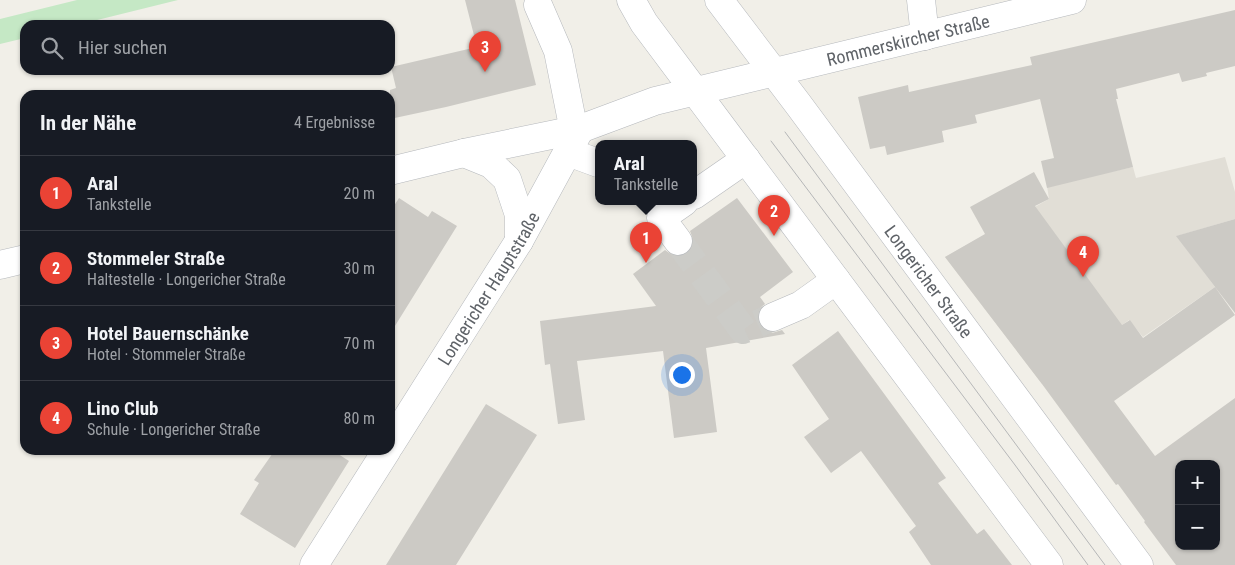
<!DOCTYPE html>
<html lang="de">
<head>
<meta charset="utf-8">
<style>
	body { margin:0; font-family:"Roboto Condensed",sans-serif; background:#20242c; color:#f1f3f6 }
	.controls { position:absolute; right:15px; bottom:15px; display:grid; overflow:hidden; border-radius:10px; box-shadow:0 1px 4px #0004 }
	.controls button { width:45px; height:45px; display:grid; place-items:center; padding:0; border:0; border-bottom:1px solid #363941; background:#171b24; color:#f1f3f6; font:25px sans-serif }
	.you { position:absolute; left:681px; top:374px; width:18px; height:18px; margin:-12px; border:4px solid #fff; border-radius:50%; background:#1a73e8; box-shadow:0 0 0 8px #1a73e833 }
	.badge { display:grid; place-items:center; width:32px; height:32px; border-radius:50%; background:#ea4335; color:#fff; font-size:16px; font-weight:700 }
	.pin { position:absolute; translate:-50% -41px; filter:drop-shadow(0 1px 2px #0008) }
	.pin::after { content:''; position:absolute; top:26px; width:18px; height:15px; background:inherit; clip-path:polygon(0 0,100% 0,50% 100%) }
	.popup { position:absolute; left:595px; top:140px; width:102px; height:65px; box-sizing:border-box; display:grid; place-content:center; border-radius:10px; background:#171b24; filter:drop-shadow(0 1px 4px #0005); font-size:16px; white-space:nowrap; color:#9ea1a6 }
	.popup b { font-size:19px; color:#f1f3f6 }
	.popup::after { content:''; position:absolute; left:50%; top:100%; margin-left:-10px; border:10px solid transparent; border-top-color:#171b24 }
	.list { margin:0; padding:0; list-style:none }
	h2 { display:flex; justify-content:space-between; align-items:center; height:65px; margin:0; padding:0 20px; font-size:21px }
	h2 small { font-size:16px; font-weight:400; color:#9ea1a6 }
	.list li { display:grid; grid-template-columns:32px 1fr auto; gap:15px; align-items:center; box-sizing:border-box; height:75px; padding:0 20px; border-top:1px solid #363941 }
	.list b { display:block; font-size:19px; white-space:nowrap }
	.list p { margin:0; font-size:16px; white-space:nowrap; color:#9ea1a6 }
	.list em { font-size:16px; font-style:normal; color:#9ea1a6 }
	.icon { flex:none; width:28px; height:28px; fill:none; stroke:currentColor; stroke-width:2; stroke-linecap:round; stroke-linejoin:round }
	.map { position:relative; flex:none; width:1235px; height:565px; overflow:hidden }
	.search { position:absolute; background:#171b24; box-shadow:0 1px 4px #0004; left:20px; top:20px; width:375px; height:55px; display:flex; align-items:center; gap:12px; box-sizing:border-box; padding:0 18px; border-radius:15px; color:#9ea1a6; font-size:19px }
	.panel { position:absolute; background:#171b24; box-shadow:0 1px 4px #0004; left:20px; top:90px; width:375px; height:365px; border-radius:15px }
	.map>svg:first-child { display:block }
	.education { fill:#e1ded6 }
	.green { fill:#c5e8c5 }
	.building { fill:#cccac5; fill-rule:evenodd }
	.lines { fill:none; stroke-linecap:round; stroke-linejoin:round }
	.minor-tunnel { stroke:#ccccc8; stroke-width:28; stroke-dasharray:28 14; stroke-linecap:butt }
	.minor-casing { stroke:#b5b8bc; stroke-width:29 }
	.minor { stroke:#fff; stroke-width:28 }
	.tram { stroke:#b6b7b8; stroke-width:1 }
	.labels { text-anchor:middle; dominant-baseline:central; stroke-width:4; stroke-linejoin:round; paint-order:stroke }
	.street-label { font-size:18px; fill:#5f6368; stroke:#fff }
</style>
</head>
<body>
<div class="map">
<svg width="1235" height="565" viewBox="0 0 1235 565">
	<rect width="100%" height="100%" fill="#f1efe8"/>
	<path class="education" d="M1225 157 1235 192V219L1177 236 1215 287 1143 337 1129 320 1042 384 945 257 1049 199 1047 186 1133 167 1136 178Z"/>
	<path class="green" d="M77 0H178L77 25H25V38L0 44V19Z"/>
	<path class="building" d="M465 0H515L536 85 446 107 390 119V90L396 88 391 67 477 47Z
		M1235 10V66L1206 73 1207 76 1182 82 1179 73 1116 89 1118 99H1116L1133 167 1047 188 1041 161 1054 158 1040 99 975 115 977 123 942 131 944 142 887 155 885 146 870 149 858 97 908 85 909 92 1032 65 1030 57Z
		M1034 172 1049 199 1035 206 1122 325 1130 320 1143 338 1215 287 1235 315 1114 401 1155 456 1235 398V565H1176L1144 522 1145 521 1118 484 1116 485 1042 384 945 257 985 234 970 207ZM1179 464H1216V546H1179Z
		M399 198 428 217 432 211 457 226 390 334V212Z
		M737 198 793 272 760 297 765 304 760 308 758 315 759 324 764 330 772 333 782 330 785 334 706 348 717 432 674 438 663 351 577 361 585 420 558 424 550 364 545 365 540 321 656 306 633 274 665 250 672 255 680 256 687 254 692 247 693 239 690 231Z
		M1235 219V313L1176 236Z
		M838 331 946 478 938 483 977 534 984 529 1012 565H931L909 532 916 526 861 451 831 473 804 437 829 419 792 365Z
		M486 404 537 435 456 565H386Z
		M275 450H332L349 461 295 548 240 514 259 483 254 480Z"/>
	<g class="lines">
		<path class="minor-tunnel" d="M678 241 743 330 773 317"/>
		<g class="minor-casing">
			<g id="minor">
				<path d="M631 0 644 23 1049 565"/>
				<path id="s1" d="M719 0 798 104 1139 565"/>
				<path d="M921 0 925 36"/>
				<path d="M538 5 558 51 574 131"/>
				<path d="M568 152 598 163"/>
				<path d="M464 153 491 164 507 179 519 215V241"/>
				<path id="s2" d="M390 171 464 153 580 129 655 101 1072 0"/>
				<path d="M694 195 746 159"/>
				<path d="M678 241 661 218 684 202"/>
				<path d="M0 265 25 259"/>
				<path d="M773 317 801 305 836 280"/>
				<path id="s3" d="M390 445 519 241 580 129"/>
				<path d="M314 565 387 450"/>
			</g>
		</g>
		<use href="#minor" class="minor"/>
		<path class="tram" d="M785 132 1105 565
			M771 141 1015 465 1088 565"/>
	</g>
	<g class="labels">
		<g class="street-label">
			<text stroke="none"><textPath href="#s2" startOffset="535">Rommerskircher Straße</textPath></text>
			<text stroke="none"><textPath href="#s1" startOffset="351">Longericher Straße</textPath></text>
			<text stroke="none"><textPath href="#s3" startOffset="185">Longericher Hauptstraße</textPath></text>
		</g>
	</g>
</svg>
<div class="controls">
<button>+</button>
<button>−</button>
</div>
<div class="you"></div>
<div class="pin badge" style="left:646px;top:263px">1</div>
<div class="popup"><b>Aral</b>Tankstelle</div>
<div class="pin badge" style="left:774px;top:236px">2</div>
<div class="pin badge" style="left:485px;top:72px">3</div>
<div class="pin badge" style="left:1083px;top:277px">4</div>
<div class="search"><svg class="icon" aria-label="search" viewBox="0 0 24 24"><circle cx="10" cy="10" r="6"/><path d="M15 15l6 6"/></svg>Hier suchen</div>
<section class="panel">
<h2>In der Nähe<small>4 Ergebnisse</small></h2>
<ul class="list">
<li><span class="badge">1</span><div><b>Aral</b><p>Tankstelle</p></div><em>20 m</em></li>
<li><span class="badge">2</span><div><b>Stommeler Straße</b><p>Haltestelle · Longericher Straße</p></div><em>30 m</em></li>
<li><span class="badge">3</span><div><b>Hotel Bauernschänke</b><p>Hotel · Stommeler Straße</p></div><em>70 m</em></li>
<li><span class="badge">4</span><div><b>Lino Club</b><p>Schule · Longericher Straße</p></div><em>80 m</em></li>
</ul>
</section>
</div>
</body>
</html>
